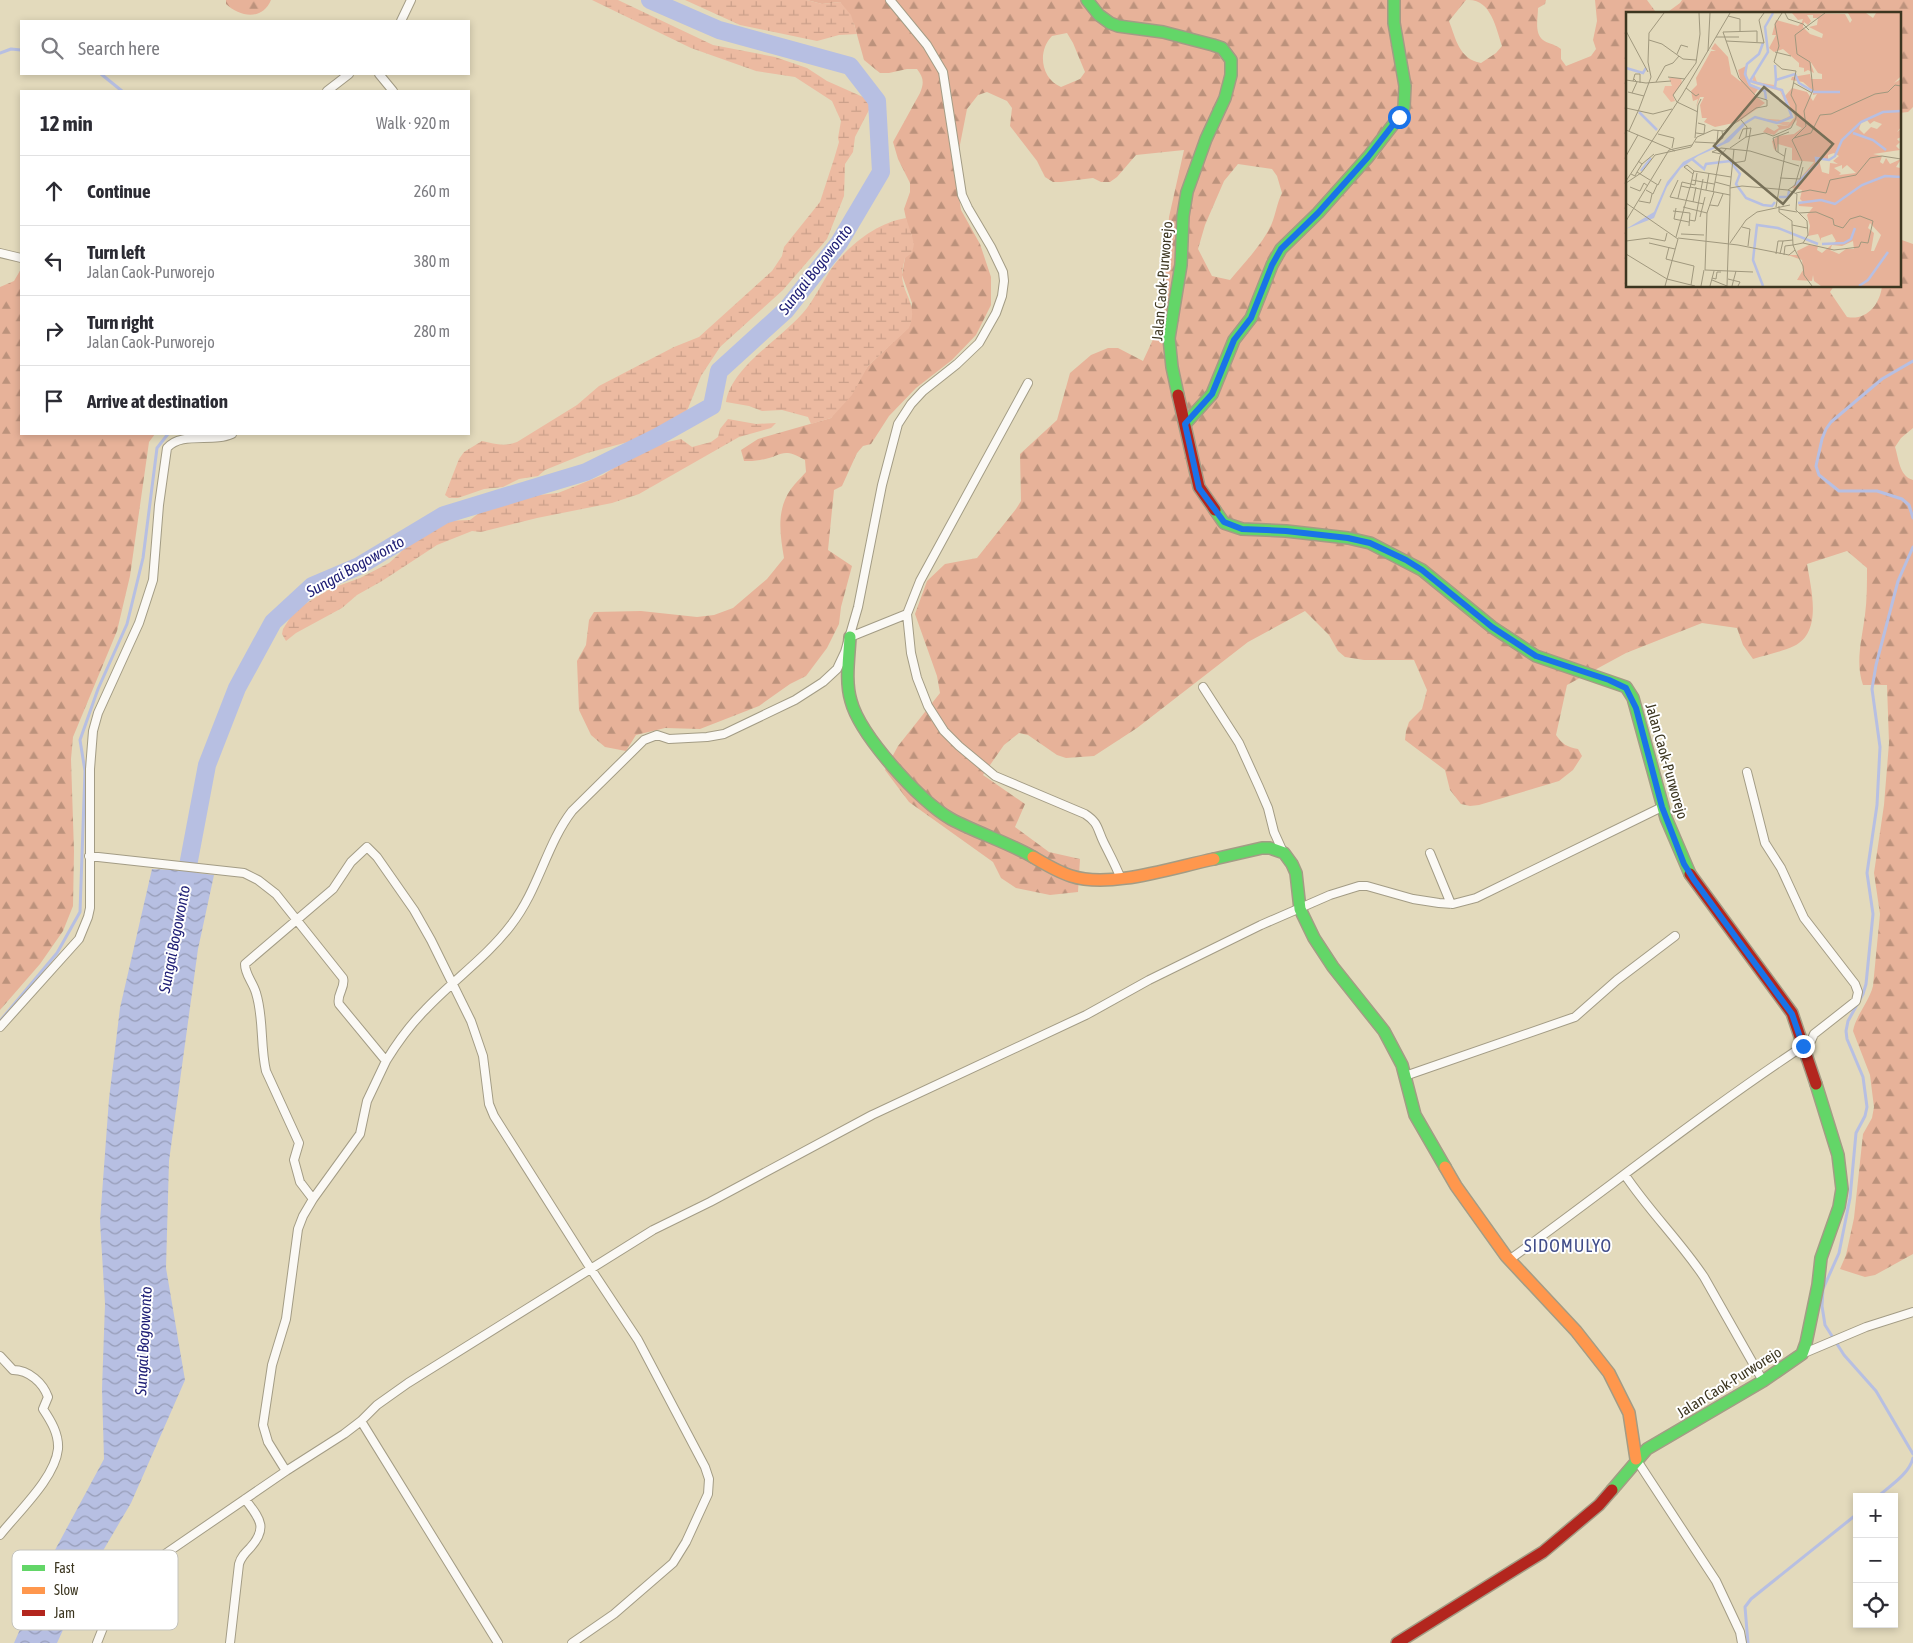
<!DOCTYPE html>
<html lang="en">
<head>
<meta charset="utf-8">
<style>
	body { margin:0; font-family:"Asap Condensed",sans-serif; background:#f7f7f7; color:#2b2b33 }
	.controls { position:absolute; right:15px; bottom:15px; display:grid; overflow:hidden; border-radius:0px; box-shadow:0 2px 8px #0003 }
	.controls button { width:45px; height:45px; display:grid; place-items:center; padding:0; border:0; border-bottom:1px solid #e1e1e2; background:#fff; color:#2b2b33; font:25px sans-serif }
	.stop { position:absolute; width:15px; height:15px; margin:-11px; border:4px solid #1a73e8; border-radius:50%; background:#fff }
	.stop.end { background:#1a73e8; border-color:#fff; box-shadow:0 1px 5px #0008 }
	.list { margin:0; padding:0; list-style:none }
	h2 { display:flex; justify-content:space-between; align-items:center; height:65px; margin:0; padding:0 20px; font-size:21px }
	h2 small { font-size:16px; font-weight:400; color:#7c7c81 }
	.list li { display:grid; grid-template-columns:32px 1fr auto; gap:15px; align-items:center; box-sizing:border-box; height:70px; padding:0 20px; border-top:1px solid #e1e1e2 }
	.list b { display:block; font-size:19px; white-space:nowrap }
	.list p { margin:0; font-size:16px; white-space:nowrap; color:#7c7c81 }
	.list em { font-size:16px; font-style:normal; color:#7c7c81 }
	.icon { flex:none; width:28px; height:28px; fill:none; stroke:currentColor; stroke-width:2; stroke-linecap:round; stroke-linejoin:round }
	.map { position:relative; flex:none; width:1913px; height:1643px; overflow:hidden }
	.search { position:absolute; background:#fff; box-shadow:0 2px 8px #0003; left:20px; top:20px; width:450px; height:55px; display:flex; align-items:center; gap:12px; box-sizing:border-box; padding:0 18px; border-radius:0px; color:#7c7c81; font-size:19px }
	.panel { position:absolute; background:#fff; box-shadow:0 2px 8px #0003; left:20px; top:90px; width:450px; height:345px; border-radius:0px }
	.map>svg:first-child { display:block }
	.forest { fill:url(#forest-firs); fill-rule:evenodd }
	.wetland { fill:url(#wetland-marsh) }
	.water { fill:url(#water-waves) }
	.lines { fill:none; stroke-linecap:round; stroke-linejoin:round }
	.stream { stroke:#b7bfe2; stroke-width:3 }
	.river { stroke:#b7bfe2; stroke-width:18 }
	.street-casing { stroke:#a39c85; stroke-width:10 }
	.fast-casing { stroke:#a39c85; stroke-width:14 }
	.slow-casing { stroke:#a39c85; stroke-width:14 }
	.jam-casing { stroke:#a39c85; stroke-width:14 }
	.street { stroke:#fbf9f5; stroke-width:8 }
	.fast { stroke:#63d668; stroke-width:11 }
	.slow { stroke:#ff974d; stroke-width:11 }
	.jam { stroke:#b3261e; stroke-width:11 }
	.route { stroke:#1a73e8; stroke-width:6 }
	.labels { text-anchor:middle; dominant-baseline:central; stroke-width:4; stroke-linejoin:round; paint-order:stroke }
	.street-label { font-size:15px; fill:#3c3620; stroke:#fff }
	.water-label { font-size:16px; font-style:italic; fill:#1d1d75; stroke:#fff }
	.quarter-label { font-size:18px; letter-spacing:1px; fill:#414d89; stroke:#fff }
	.inset-river { fill:none; stroke:#b7bfe2; stroke-width:2.5 }
	.inset-road { fill:none; stroke:#a0987e; stroke-width:1 }
	.view { fill:#766f57; fill-opacity:0.15; stroke:#766f57; stroke-width:2.5 }
	.inset-edge { fill:none; stroke:#3c3620; stroke-width:2.5 }
	.key { fill:#fff; stroke:#c4c3bc; stroke-width:1 }
	.key-label { font-size:14px; fill:#3c3620 }
</style>
</head>
<body>
<div class="map">
<svg width="1913" height="1643" viewBox="0 0 1913 1643">
	<defs>
		<pattern id="forest-firs" width="22" height="20" patternUnits="userSpaceOnUse" patternTransform="scale(1.25)"><rect width="22" height="20" fill="#e7b299"/><path d="M5 1l3.5 6h-7zM16 11l3.5 6h-7z" fill="#bc927c"/></pattern>
		<pattern id="wetland-marsh" width="20" height="14" patternUnits="userSpaceOnUse" patternTransform="scale(1.25)"><rect width="20" height="14" fill="#ecbaa1"/><path d="M1 5h8M5 5V1M11 12h8M15 12V8" fill="none" stroke="#cba08a"/></pattern>
		<pattern id="water-waves" width="16" height="10" patternUnits="userSpaceOnUse" patternTransform="scale(1.25)"><rect width="16" height="10" fill="#b7bfe2"/><path d="M0 5q4-4 8 0t8 0" fill="none" stroke="#969cb7"/></pattern>
	</defs>
	<rect width="100%" height="100%" fill="#e3dabc"/>
	<path class="forest" d="M226 0H271C262 21 240 17 226 4Z
		M807 0H1466L1449 21C1456 39 1459 59 1481 63L1496 53 1502 46C1496 28 1491 0 1469 0H1546L1545 4 1538 8C1538 18 1534 33 1543 40 1548 44 1553 43 1561 49V59L1566 66 1591 56 1596 49 1593 40 1597 21 1595 0H1647L1655 11 1664 14H1627V286H1834L1830 292 1847 317C1866 321 1880 305 1882 286H1899V239L1913 244V428L1901 438 1895 447C1899 459 1899 476 1913 480V1254L1875 1275 1865 1277 1840 1269 1846 1255 1854 1218 1863 1134 1872 1118 1874 1107 1870 1075 1853 1031C1856 1015 1869 1002 1873 986L1880 914 1874 873 1884 805 1889 743 1887 685H1863C1855 662 1862 639 1865 615 1867 600 1867 583 1867 568L1847 551 1807 564C1811 589 1823 632 1794 646 1781 652 1766 655 1753 659L1743 645 1737 628 1702 623 1626 653 1567 685 1556 735C1562 744 1567 747 1578 749L1582 756 1573 770 1559 781 1479 805 1470 806 1461 804 1450 790 1445 770 1405 740 1406 731 1409 722 1422 709 1427 690 1414 660H1364L1345 657 1338 651 1329 635 1305 611 1248 642 1137 728 1094 756 1066 758 1057 755 1028 735 1019 733 1004 745 983 775 1025 804 1015 827 1049 852 1080 859 1078 892 1050 895 1016 888 1001 878 993 862 909 802 885 770 898 746 940 693 937 676 915 614 927 581 945 564 977 558 1016 509 1021 501 1020 454 1057 420 1070 373 1091 355 1108 348H1118L1143 361 1162 320 1164 311 1160 270 1167 250 1169 217 1184 150 1136 155 1117 177 1110 182H1101L1093 178 1061 182H1053L1045 177 1037 161 1010 126 1012 108 1007 101 987 92 978 95 967 109 955 170 961 210 980 244 991 277V305L976 335 952 360 916 388 889 416 871 444 863 446 857 453 842 486 834 490 828 550 852 566 841 607 839 624 827 648 806 676 790 684 759 706 700 729 665 728 636 735 626 751 605 747 591 735 579 710 577 661 586 645 589 620 594 612 641 611 697 617 714 615 733 608 767 579 784 558C780 534 776 510 791 489 795 483 801 478 806 472L805 460C781 446 782 457 760 460 755 461 749 461 744 461L741 450 758 439 831 418 868 366 908 328 912 303 902 275 905 258 912 236 908 228 904 209 910 192V183L898 159 893 142 920 93C924 83 924 78 917 69H907L889 73H880L864 60 854 24 840 2 822 4ZM1067 33 1073 43 1085 72 1080 79 1061 87C1041 79 1037 51 1052 36ZM1238 164 1272 169 1277 176 1282 193C1277 203 1276 213 1272 223 1263 244 1245 262 1230 280L1212 276 1198 249 1205 225 1224 181Z
		M1682 0H1913V107L1908 112 1899 113V14H1665L1680 3Z
		M21 269V434H155L149 442 130 576 117 631 73 737 71 759 74 851 73 906 63 931 40 964 0 1010V287L14 281Z"/>
	<path class="wetland" d="M592 0H618L713 45 775 57 807 68 827 81 863 97 869 103 870 108 855 137 853 152 845 164 844 196 827 239 783 290 720 347 701 376 687 411 661 428 639 439 587 453 545 470 538 476 519 479 503 487 484 489 458 498H449L445 495 459 459 464 452 482 441C495 444 504 447 517 442L577 405 599 386 674 347 699 337 772 271 782 256 784 247 820 202 834 159 839 142 838 138 841 121 832 101 795 77 756 71 691 48Z
		M685 0H807L822 4 840 2 851 15 857 34 839 35 817 41 740 25Z
		M906 218 912 236 914 244 912 253 905 258C904 263 902 269 902 274 902 295 919 304 909 328L868 366 852 395 831 418 811 424 808 417 782 410 762 411 749 406 726 402C732 365 785 337 807 308 820 291 828 268 844 254 860 237 882 222 906 218Z
		M728 419 756 424 776 423 771 428 739 437 639 494 612 503 537 518 481 532 472 531 437 545 382 581 357 595 342 608 296 633 286 641 282 634 283 629 295 610 330 589 360 578 389 563 399 554 411 540 444 521 470 520 488 506 521 497 558 493 603 475 645 447 681 439 692 447 711 442 718 437 720 429Z"/>
	<path class="water" d="M152 869 174 870 214 875 198 949 169 1161 166 1268 185 1380 131 1503 87 1578 57 1643H14L55 1550 104 1459 102 1389 105 1304 100 1221 109 1099 120 1008Z"/>
	<g class="lines">
		<path class="stream" d="M0 53 11 49 21 50
			M101 74 122 91
			M1913 361 1882 379 1831 422 1826 429 1822 439 1816 466 1819 475 1839 491H1877L1902 499 1909 505 1913 518
			M1913 547 1898 581 1876 665 1872 689 1880 747 1877 805 1867 873 1873 914 1866 984 1863 994 1848 1021 1846 1031 1847 1039 1863 1077 1867 1107 1865 1116 1856 1133 1850 1198 1839 1253 1823 1289 1822 1306 1825 1325 1844 1355 1876 1391 1913 1454
			M0 1021 57 953 80 912 85 771 80 740 98 689 127 624 143 558 157 448 168 434
			M1877 1497C1890 1486 1909 1474 1913 1458
			M1748 1643 1745 1607 1751 1599 1857 1514"/>
		<path class="river" d="M184 887 207 765 237 688 273 622 312 586 359 566 444 515 586 472 657 437 712 406 719 371 786 310 839 243 881 172 877 101 850 66 719 30 650 0"/>
		<g class="street-casing">
			<path id="street" d="M401 21 411 0
				M379 74 393 91
				M327 91 349 74
				M0 253 21 258
				M907 614 911 653 917 678 928 706 944 731 959 746 995 776 1085 814C1099 823 1097 829 1104 843 1110 855 1116 866 1121 879
				M850 637 907 614 920 581 1028 383
				M1203 687 1239 743 1259 787 1268 808 1274 832 1283 852
				M1430 853 1451 904
				M89 856 244 873 258 880 276 894 343 978C346 987 336 995 339 1004L386 1061C397 1043 410 1025 425 1010 453 980 487 957 511 925 539 889 546 845 572 811L644 740 657 735 669 739 707 737 724 734 795 700 823 682 837 669 845 652 858 607 882 485 898 424 911 404 923 391 957 364 979 343 996 313 1002 296 1004 281 1003 272 991 247 968 208 962 195 943 72 927 45 890 0
				M0 1027 79 939 88 917 90 908V769L93 731 98 713 139 623 153 580 159 505 167 448C181 431 213 443 232 434
				M1405 1076 1575 1017 1617 980 1675 936
				M1625 1175C1649 1211 1680 1241 1704 1277L1763 1381
				M313 1199 300 1182 294 1160 299 1143 266 1071C260 1046 264 1018 256 993 253 982 245 975 245 964L333 889 351 862 367 847 377 857 414 910 431 940 471 1021 483 1056 489 1104 494 1116 591 1269 638 1340 705 1467 709 1479 708 1494 686 1542 673 1563 614 1614 572 1643
				M1509 1260C1610 1187 1707 1109 1811 1041L1814 1034 1856 1001 1858 992 1855 984 1804 918 1781 868 1765 843 1747 772
				M1802 1354 1866 1327 1913 1312
				M0 1356 13 1370C29 1370 43 1383 48 1397L43 1409C51 1421 59 1434 58 1449 55 1478 18 1512 0 1535
				M361 1421 498 1643
				M1636 1459 1716 1581 1740 1632 1742 1643
				M286 1471 268 1442 263 1425 272 1365 286 1319 298 1229 303 1216 313 1199 360 1134 367 1101 386 1061
				M97 1643C112 1605 116 1591 149 1565L286 1471 344 1434 361 1421 377 1405 408 1383 653 1230 710 1202 872 1115 1086 1015 1149 980 1261 925 1330 895 1359 886H1367L1413 899 1439 903 1453 904 1476 898 1662 807
				M230 1643 239 1564C241 1557 245 1553 250 1548 269 1527 259 1518 245 1499"/>
		</g>
		<g class="fast-casing">
			<path id="fast" d="M1087 0 1099 15 1110 23 1118 26 1163 32 1213 45 1222 48 1231 60V75L1225 98 1206 139 1187 192 1183 216 1181 265 1169 338 1172 367 1178 395
				M1185 424 1212 394 1234 340 1251 318 1272 265 1281 249 1318 213 1368 157 1399 117 1404 107 1405 86 1394 23V0
				M1215 510 1224 523 1242 529 1286 531 1348 538 1370 543 1422 570 1492 627 1536 656 1626 687 1633 698 1666 818 1690 874
				M850 637C849 658 845 681 851 701 860 735 920 802 951 819 977 833 1007 842 1033 857
				M1214 859 1262 848H1270L1284 853 1292 864 1296 873 1300 909 1314 938 1333 967 1384 1031 1402 1065 1415 1115 1445 1167
				M1612 1490 1647 1449 1763 1381 1802 1354 1806 1343 1818 1285 1821 1258 1839 1207 1842 1189 1838 1155 1816 1084"/>
		</g>
		<g class="slow-casing">
			<path id="slow" d="M1033 857C1045 864 1058 872 1071 876 1111 889 1174 867 1214 859
				M1445 1167 1456 1186 1506 1256 1576 1331 1609 1373 1629 1413 1636 1459"/>
		</g>
		<g class="jam-casing">
			<path id="jam" d="M1178 395 1199 487 1215 510
				M1690 874 1792 1013 1816 1084
				M1397 1643 1543 1552 1599 1505 1612 1490"/>
		</g>
		<use href="#street" class="street"/>
		<use href="#fast" class="fast"/>
		<use href="#slow" class="slow"/>
		<use href="#jam" class="jam"/>
	</g>
	<g class="lines">
		<path class="route" d="M1399 117 1368 157 1318 213 1281 249 1272 265 1251 318 1234 340 1212 394 1185 424 1199 488 1224 522 1242 529 1286 531 1348 538 1370 543 1406 560 1422 570 1492 627 1536 656 1609 680 1626 688 1636 708 1662 807 1684 864 1694 880 1792 1014 1803 1046"/>
	</g>
	<g class="labels">
		<g class="street-label">
			<text transform="translate(1162 281) rotate(-85)">Jalan Caok-Purworejo</text>
			<text transform="translate(1667 761) rotate(74)">Jalan Caok-Purworejo</text>
			<text transform="translate(1729 1382) rotate(-32)">Jalan Caok-Purworejo</text>
		</g>
		<g class="water-label">
			<text transform="translate(815 269) rotate(-52)">Sungai Bogowonto</text>
			<text transform="translate(355 566) rotate(-29)">Sungai Bogowonto</text>
			<text transform="translate(174 939) rotate(-79)">Sungai Bogowonto</text>
			<text transform="translate(143 1341) rotate(-87)">Sungai Bogowonto</text>
		</g>
		<g class="quarter-label">
			<text x="1568" y="1245">SIDOMULYO</text>
		</g>
	</g>
	<g transform="translate(1626 12)">
		<rect width="275" height="275" fill="#e3dabc"/>
		<path d="M166 1 219 2 224 11 226 8 222 1H240L247 6 250 1H275V64L268 71 275 67V115L271 120 275 117V125L271 127 274 130 270 134 274 138 247 142 256 144 254 150 257 152 260 146 264 152 275 147 270 155 274 156 275 152V274H195L188 269 187 263 186 269 171 268 177 258 176 248 162 243H172L171 239 183 233 192 234 191 238 196 241 210 229 206 222 195 226V229L192 222 182 224 184 214 181 203 187 195 173 194 172 190H177L174 187 176 178 166 176 188 150 166 148V136L152 132 150 139 148 137 146 129 152 124 168 122 176 116 170 113 171 108 163 116 153 118 148 123 137 120 141 115 148 119 153 116 151 113 161 114 169 105 159 84 166 76 181 80 187 89 191 82 187 83V79L177 70 165 68 166 65 184 62 185 67H196V62L192 61 184 49 188 61 182 58 178 60V56L173 55V51L157 37 148 40 143 36 150 23H146L150 8 172 14 176 10 177 7 172 8ZM187 3V6H192L191 13 183 15 197 22 196 26 184 22 177 15 178 10 182 13 185 9 181 3ZM241 108 244 112 248 109 256 112 251 117 245 115 238 122 233 117 235 111ZM208 141 213 144 207 149 212 152 204 151 203 162 196 160 193 148H202V143ZM216 153V157L221 153 230 161 213 163 215 161 208 156ZM244 211 255 223 248 239H245L248 221 242 216ZM227 229 228 237H220L213 242 204 238 206 233 216 234ZM89 31 102 45 105 62 115 70 112 58 120 54 121 70 133 76 128 83 139 91 112 110 89 115 78 110 81 106H76L74 93 78 85H74L70 95 72 87 67 89 65 79 71 73 70 66 85 39H90L85 37Z" fill="#e7b299" fill-rule="evenodd"/>
		<path d="M128 62 131 70 148 73 155 79 166 105 160 108 148 110H164L161 114 129 106 157 108 165 103 154 79 126 71Z" fill="#ecbaa1"/>
		<path d="M43 66H55L56 71 47 84 49 89 45 90 37 80 39 74H46Z" fill="#ecbaa1"/>
		<path d="M117 111 119 113 103 130 72 144 55 156 41 175 28 206 0 217 28 200 41 170 57 150 97 130Z" fill="#b7bfe2"/>
		<path class="inset-river" d="M137 31 133 42 121 52 119 62 124 73 139 79 140 87M149 53 150 68M0 56 17 61 20 56M149 75 150 68 169 62 173 71 188 80H214M13 100 31 118M116 113 129 105 151 111 166 105 156 78 124 69 142 40 139 15 147 1M227 121 247 128 260 138M66 147 78 157 80 152 104 149 114 162 110 172 120 186 137 193 146 194 149 190M15 159 25 146M169 173 191 152 190 146 203 148 209 144 216 128 235 110 257 100 275 99M153 185H162L163 179M172 191 195 188 209 192 236 173 259 164 275 165M196 232 218 231 225 227 229 216M137 274 127 248 131 213 152 216 192 232M233 274 242 268 262 240"/>
		<path class="inset-road" d="M159 1 162 7 177 12 183 18M102 4 114 7V20M0 19 22 60M97 20 131 19V30M90 25H113M23 28 36 32 57 47 70 48M100 29 138 31 133 8 138 1M82 39 84 1M149 40 165 44M51 42 55 33 62 35M42 65 59 67M0 68 20 71 45 69M7 69 9 62H14V71M30 70 39 54 47 51 53 44M168 71 186 81M60 76 70 84 73 82M2 80 18 84M6 81 11 70 8 67M51 90 47 83 70 51 74 22 73 1M51 90 72 100M0 96 27 102 46 97M13 97 25 65 22 50 23 21 38 1M115 108 121 115 120 125 139 121 147 124 165 116 170 106V93L165 83 170 59 156 57 148 50 153 34 149 12 156 1M0 118 26 129M3 119 13 97M92 119 91 130 97 126 96 119M70 121 78 122 79 113 72 111M32 122 48 126 46 136M69 126 72 93 75 87M168 126 185 121 194 103 205 102 249 82 262 80 269 73 275 74M26 129 49 139M69 130 89 131M104 136 120 125M152 140V124M95 142 86 140 95 136 124 139 173 154M0 144 12 123M158 144 150 139 147 126 163 120M107 151 119 149 125 116 117 117 113 127M16 152 28 142M61 153 68 159 67 162 58 155ZM68 159 105 165M11 160 32 173 35 167M5 162 9 164 11 160 16 152 12 149M154 166 174 167 177 155M52 168 44 185 78 192M66 168 88 172M0 169 56 83 104 1M89 170 104 174M0 171 15 161 29 143 65 135 71 125 87 118 98 119 130 96 141 94V88L131 85 113 66 97 20M55 174 64 176 67 162M4 175 14 179 18 171 22 174M104 176 108 137M20 178 27 182 31 173M80 178 83 161M87 180 94 144 101 136M170 181 184 178 200 181 204 168 230 163 244 146 256 144 275 147M52 186 56 170 69 173 71 161M13 189 24 191 26 182M67 190 70 175M0 191 52 227 41 267 69 274M84 193 92 194 97 182M153 194V200L166 209V213M57 195 81 201 79 258 103 259M150 195 160 136M50 196 48 207 63 210M153 197 171 200M47 199 64 201 63 214M81 201 88 180M173 201 190 200 207 207 208 213 217 216 224 207 234 204 247 209 242 231 235 230 233 235 208 238 177 231M74 205 79 185M63 208 69 209 77 167M0 209 43 138 66 133M116 215 124 217 122 234M55 222 78 223M50 225 64 175 104 183V176L116 174 162 178 169 173 176 149 166 128 180 114 178 99 187 78 184 50 171 42 169 23 199 1M52 226 112 233 163 243 169 238 167 233 177 231 182 223 181 209 170 198 171 182 162 178M0 229 23 226 39 229 41 221M23 231 49 237M104 231 120 208 131 200 164 193M167 233 166 213 181 216M43 235 40 247 68 254 65 273M169 238 177 254 178 263 186 274M0 242 41 267 39 274M150 242 152 229H157M154 242 157 229 167 228M158 243 159 234 167 233M103 259 127 260M86 266 90 267 91 260H95M102 267 114 270 112 274M86 268 101 274M75 274 78 258M84 274 88 259M101 274 104 183M106 274 110 259"/>
		<path class="view" d="M138 75 207 132 157 192 88 134Z"/>
		<rect width="275" height="275" class="inset-edge"/>
	</g>
	<rect x="12" y="1550" width="166" height="80" rx="8" class="key"/>
	<rect x="22" y="1565" width="23" height="6" fill="#63d668"/>
	<rect x="22" y="1587" width="23" height="7" fill="#ff974d"/>
	<rect x="22" y="1610" width="23" height="6" fill="#b3261e"/>
	<g class="key-label">
		<text x="54" y="1573">Fast</text>
		<text x="54" y="1595">Slow</text>
		<text x="54" y="1618">Jam</text>
	</g>
</svg>
<div class="controls">
<button>+</button>
<button>−</button>
<button><svg class="icon" aria-label="locate" viewBox="0 0 24 24"><circle cx="12" cy="12" r="6"/><path d="M12 2v4M12 18v4M2 12h4M18 12h4"/></svg></button>
</div>
<div class="stop" style="left:1399px;top:117px"></div>
<div class="stop end" style="left:1803px;top:1046px"></div>
<div class="search"><svg class="icon" aria-label="search" viewBox="0 0 24 24"><circle cx="10" cy="10" r="6"/><path d="M15 15l6 6"/></svg>Search here</div>
<section class="panel">
<h2>12 min<small>Walk · 920 m</small></h2>
<ul class="list">
<li><svg class="icon" aria-label="ahead" viewBox="0 0 24 24"><path d="M12 20V5M6 11l6-6 6 6"/></svg><div><b>Continue</b></div><em>260 m</em></li>
<li><svg class="icon" aria-label="left" viewBox="0 0 24 24"><path d="M17 20v-9H6M10 6l-5 5 5 5"/></svg><div><b>Turn left</b><p>Jalan Caok-Purworejo</p></div><em>380 m</em></li>
<li><svg class="icon" aria-label="right" viewBox="0 0 24 24"><path d="M7 20v-9h11M14 6l5 5-5 5"/></svg><div><b>Turn right</b><p>Jalan Caok-Purworejo</p></div><em>280 m</em></li>
<li><svg class="icon" aria-label="arrive" viewBox="0 0 24 24"><path d="M6 21V4h12l-3 4 3 4H6"/></svg><div><b>Arrive at destination</b></div></li>
</ul>
</section>
</div>
</body>
</html>
